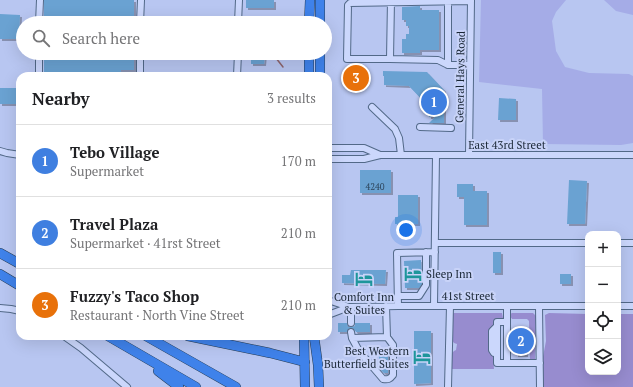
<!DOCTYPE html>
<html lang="en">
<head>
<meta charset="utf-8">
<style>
	body { margin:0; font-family:"PT Serif",serif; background:#f6f6f6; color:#202124 }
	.controls { position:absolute; right:12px; bottom:12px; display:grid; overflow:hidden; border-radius:8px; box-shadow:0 4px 16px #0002 }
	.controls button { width:36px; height:36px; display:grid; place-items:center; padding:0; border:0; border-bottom:1px solid #e0e0e0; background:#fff; color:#202124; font:20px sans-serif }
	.you { position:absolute; left:406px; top:230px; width:14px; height:14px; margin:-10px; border:3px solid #fff; border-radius:50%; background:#1a73e8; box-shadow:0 0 0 6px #1a73e833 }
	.badge { display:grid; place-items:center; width:26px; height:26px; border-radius:50%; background:#ea580c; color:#fff; font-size:13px; font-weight:700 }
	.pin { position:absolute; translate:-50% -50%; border:2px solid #fff; box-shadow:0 1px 4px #0006 }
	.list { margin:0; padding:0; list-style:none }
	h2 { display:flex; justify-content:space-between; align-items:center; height:52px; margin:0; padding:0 16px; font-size:17px }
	h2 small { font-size:13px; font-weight:400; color:#757577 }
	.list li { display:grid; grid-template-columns:26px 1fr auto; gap:12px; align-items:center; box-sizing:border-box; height:72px; padding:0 16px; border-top:1px solid #e0e0e0 }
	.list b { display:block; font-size:15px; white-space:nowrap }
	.list p { margin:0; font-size:13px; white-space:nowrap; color:#757577 }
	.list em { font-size:13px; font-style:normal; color:#757577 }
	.icon { flex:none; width:22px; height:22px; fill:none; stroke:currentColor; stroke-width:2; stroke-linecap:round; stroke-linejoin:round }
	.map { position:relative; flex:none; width:633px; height:387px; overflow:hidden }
	.search { position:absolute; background:#fff; box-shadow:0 4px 16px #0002; left:16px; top:16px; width:316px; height:44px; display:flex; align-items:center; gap:10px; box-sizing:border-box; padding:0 14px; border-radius:22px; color:#757577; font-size:15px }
	.panel { position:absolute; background:#fff; box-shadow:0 4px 16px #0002; left:16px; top:72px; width:316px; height:268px; border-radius:12px }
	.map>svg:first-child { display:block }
	.farmland { fill:#a5ace7 }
	.green { fill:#978ccf }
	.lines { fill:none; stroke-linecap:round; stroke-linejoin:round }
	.stream { stroke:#8e656d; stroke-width:1.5 }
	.building { fill:#6aa2d2; filter:url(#shadow) }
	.minor-casing { stroke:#526988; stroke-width:8 }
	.highway-casing { stroke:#273d54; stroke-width:10 }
	.minor { stroke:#cbd7fc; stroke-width:6 }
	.highway { stroke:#3f82ea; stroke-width:9 }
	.labels { text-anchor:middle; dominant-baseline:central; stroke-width:4; stroke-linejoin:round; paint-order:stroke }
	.number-label { font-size:9px; fill:#2d455c }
	.street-label { font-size:11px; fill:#192635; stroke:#c8d3f8 }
	.poi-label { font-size:11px; fill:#192635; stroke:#c8d3f8; text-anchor:start }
</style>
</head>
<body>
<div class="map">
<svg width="633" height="387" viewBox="0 0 633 387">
	<defs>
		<filter id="shadow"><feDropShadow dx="2" dy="2" stdDeviation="0" flood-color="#0004"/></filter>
	</defs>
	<rect width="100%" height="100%" fill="#b8c6f1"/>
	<path class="farmland" d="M481 0H566L556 12 552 21 556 51 565 67 589 73 629 74 633 76V143L621 145 543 144 542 89 479 82Z
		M604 0H633V15L616 11Z"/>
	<path class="green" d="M454 313H502L503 318 502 319 494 320C494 330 488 345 491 354L493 355 494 369H452V353L454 351 456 350 457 344 454 343 452 340V314Z
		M512 313H533L536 316 535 357V359L532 361H530L529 321 527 319H512L510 316V314Z
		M549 313 588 314V372H618V314H633V387H541V367L546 341 545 315Z"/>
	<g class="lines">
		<path class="stream" d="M272 53 283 67"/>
	</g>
	<path class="building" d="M44 0H134V23H44Z
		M246 0H274V8H246Z
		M420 6V10H439V50H420V53H402V39H406V34H409V26H406V20H402V7Z
		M0 14 20 15 19 39H0Z
		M44 53H134V70H121V76H44Z
		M251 53H265L264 64H251Z
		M346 71 366 72 365 85H360V87H354V85H346Z
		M383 71 427 72 444 90V123H429L435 117H429L428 106 409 86 385 85H384V76H383Z
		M0 88H20V104H0Z
		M499 98 516 99V120H498Z
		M360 170H391V193H360Z
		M569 180 587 181 585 224H567Z
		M457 184H473V191H487V225H464V197H457Z
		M398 195H418V224H395V217H398Z
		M493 252H501V273H493Z
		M421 260 422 284 419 288H405L404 261Z
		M351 270H386L385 284 342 283V275H350Z
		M560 274H571V284H560Z
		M338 323H347L348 327H351L355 326V323H370V332H356L354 329 351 328 348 329 347 332H338Z
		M517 327H527L526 355H516Z
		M414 331H431V383L414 384Z
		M379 348H388V373H384L379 368Z"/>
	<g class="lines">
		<g class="minor-casing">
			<path id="minor" d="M391 0 390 59 438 60 448 65H470
				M39 23 40 0
				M140 23 141 0
				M238 23 239 0
				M390 59H347L348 5 350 3 471 1
				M448 65V1
				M39 76V53
				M140 76V53
				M237 76 238 53
				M372 107 395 129 399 138 401 155
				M420 127 451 128
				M328 148H364L380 155
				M0 151 7 153 20 155
				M469 155 471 0
				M328 159H364L380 155H633
				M435 243H588
				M618 243H633
				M398 296H419L426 285V252
				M328 300 349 307 398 306H588
				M398 306 397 253 435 252
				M434 306 436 155
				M507 306V363H540
				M539 306 540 387
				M618 306H633
				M351 307V323
				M0 308 11 309 20 311
				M328 315 349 307
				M507 322H497V363H507
				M497 326 492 331V350L494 353H497
				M351 332 352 338 359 351 383 379C388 380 390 379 393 375V345L387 337 386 306
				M64 336 81 348 127 387
				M352 338 387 337
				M448 387 450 306"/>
		</g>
		<g class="highway-casing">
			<path id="highway" d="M309 23 310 0
				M320 23V0
				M309 76V53
				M320 76V53
				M0 253 20 264
				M0 274 20 286
				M108 336 196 387
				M146 336 236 387
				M188 336 270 353 305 362
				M304 336 305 387
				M314 336 318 365 319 387
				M158 371 179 387"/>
		</g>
		<use href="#minor" class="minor"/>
		<use href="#highway" class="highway"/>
	</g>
	<defs>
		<g id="hotel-bare" transform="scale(1.38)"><path d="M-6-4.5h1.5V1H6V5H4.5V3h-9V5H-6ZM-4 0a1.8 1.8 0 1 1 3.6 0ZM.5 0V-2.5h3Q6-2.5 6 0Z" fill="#1e969b" stroke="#c8d3f8" stroke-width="2.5" paint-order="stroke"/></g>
	</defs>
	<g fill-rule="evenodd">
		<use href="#hotel-bare" x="413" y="274"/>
		<use href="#hotel-bare" x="364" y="279"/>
		<use href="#hotel-bare" x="422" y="357"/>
	</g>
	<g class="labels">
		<g class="number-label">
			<text x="375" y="187">4240</text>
		</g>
		<g class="street-label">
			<text transform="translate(460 77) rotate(-89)">General Hays Road</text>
			<text x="507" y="145">East 43rd Street</text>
			<text x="468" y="296">41st Street</text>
		</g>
		<g class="poi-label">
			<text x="426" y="274">Sleep Inn</text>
			<text x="364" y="297" text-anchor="middle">Comfort Inn<tspan x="364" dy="13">&amp; Suites</tspan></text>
			<text x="409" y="351" text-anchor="end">Best Western<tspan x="409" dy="13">Butterfield Suites</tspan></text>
		</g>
	</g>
</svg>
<div class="controls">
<button>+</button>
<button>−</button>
<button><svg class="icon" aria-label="locate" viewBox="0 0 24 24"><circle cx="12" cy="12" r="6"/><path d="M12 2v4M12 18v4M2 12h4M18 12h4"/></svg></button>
<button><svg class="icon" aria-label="layers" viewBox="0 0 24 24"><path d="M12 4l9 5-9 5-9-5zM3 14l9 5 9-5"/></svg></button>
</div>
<div class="you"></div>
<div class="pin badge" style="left:434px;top:102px;background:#3f7fe0">1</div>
<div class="pin badge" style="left:521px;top:341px;background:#3f7fe0">2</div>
<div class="pin badge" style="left:356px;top:78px;background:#e8710a">3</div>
<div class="search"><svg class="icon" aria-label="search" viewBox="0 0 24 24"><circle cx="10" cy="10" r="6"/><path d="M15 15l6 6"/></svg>Search here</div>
<section class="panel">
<h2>Nearby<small>3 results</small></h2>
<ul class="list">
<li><span class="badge" style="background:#3f7fe0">1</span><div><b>Tebo Village</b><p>Supermarket</p></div><em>170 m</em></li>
<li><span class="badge" style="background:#3f7fe0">2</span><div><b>Travel Plaza</b><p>Supermarket · 41rst Street</p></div><em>210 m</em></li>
<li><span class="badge" style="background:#e8710a">3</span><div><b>Fuzzy's Taco Shop</b><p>Restaurant · North Vine Street</p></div><em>210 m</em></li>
</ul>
</section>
</div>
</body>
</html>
